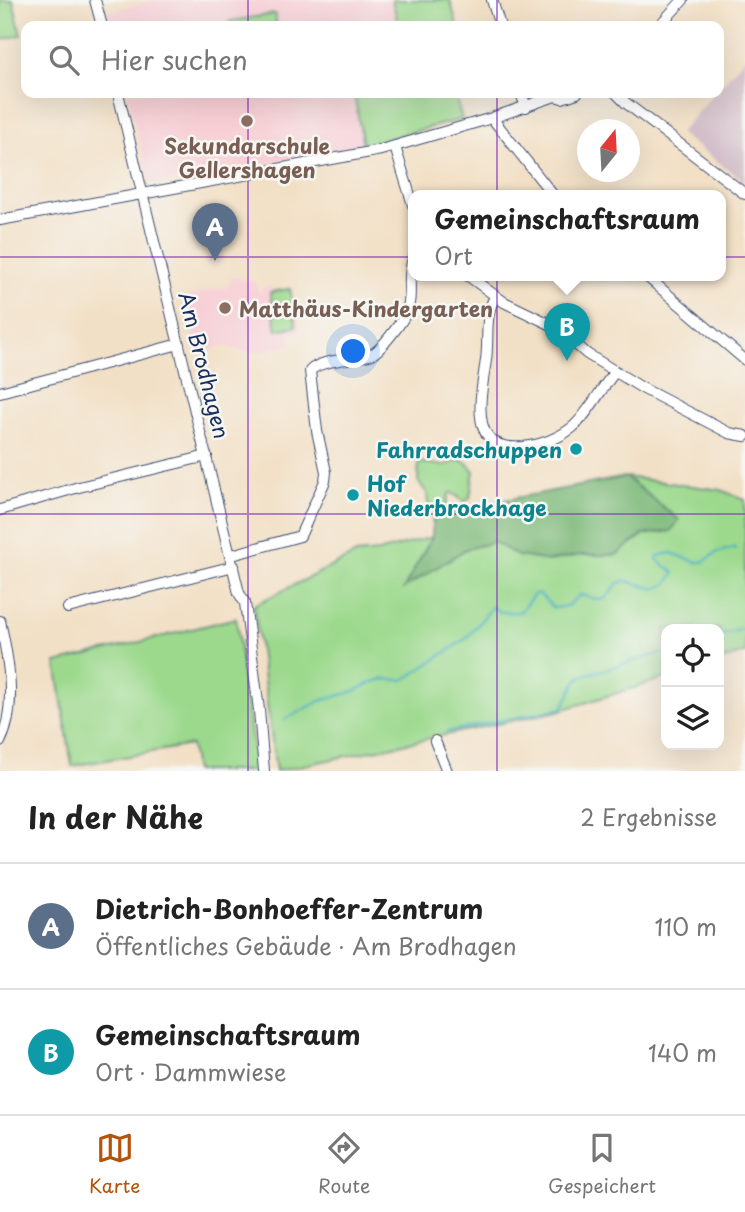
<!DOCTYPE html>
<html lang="de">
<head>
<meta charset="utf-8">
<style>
	body { margin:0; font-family:"Playpen Sans",sans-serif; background:#f2f2f2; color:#222 }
	.controls { position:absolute; right:21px; bottom:21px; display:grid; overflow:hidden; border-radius:14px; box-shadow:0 7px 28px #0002 }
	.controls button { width:63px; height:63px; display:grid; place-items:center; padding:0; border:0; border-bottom:2px solid #e0e0e0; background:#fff; color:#222; font:35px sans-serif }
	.compass { position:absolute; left:577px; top:119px; width:63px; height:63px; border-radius:50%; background:#fff; box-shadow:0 7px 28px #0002; rotate:18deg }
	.you { position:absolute; left:354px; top:352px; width:24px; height:24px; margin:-18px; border:5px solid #fff; border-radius:50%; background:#1a73e8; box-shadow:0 0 0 10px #1a73e833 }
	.badge { display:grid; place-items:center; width:46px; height:46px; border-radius:50%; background:#b45309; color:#fff; font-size:23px; font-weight:700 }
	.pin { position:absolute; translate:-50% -58px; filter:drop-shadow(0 2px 4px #0008) }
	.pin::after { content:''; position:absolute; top:37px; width:24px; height:21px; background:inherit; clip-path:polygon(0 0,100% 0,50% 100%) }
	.popup { position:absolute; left:408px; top:190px; width:318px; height:91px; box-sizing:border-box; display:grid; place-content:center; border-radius:14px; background:#fff; filter:drop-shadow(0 2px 5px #0005); font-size:23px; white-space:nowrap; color:#767676 }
	.popup b { font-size:26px; color:#222 }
	.popup::after { content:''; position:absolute; left:50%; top:100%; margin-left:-14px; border:14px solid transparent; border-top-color:#fff }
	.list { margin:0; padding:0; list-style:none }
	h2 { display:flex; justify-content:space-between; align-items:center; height:91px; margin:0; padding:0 28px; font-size:30px }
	h2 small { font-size:23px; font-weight:400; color:#767676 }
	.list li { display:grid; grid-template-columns:46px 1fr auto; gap:21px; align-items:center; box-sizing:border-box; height:126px; padding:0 28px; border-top:2px solid #e0e0e0 }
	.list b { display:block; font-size:26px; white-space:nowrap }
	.list p { margin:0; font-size:23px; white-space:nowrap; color:#767676 }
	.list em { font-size:23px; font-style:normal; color:#767676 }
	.icon { flex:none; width:38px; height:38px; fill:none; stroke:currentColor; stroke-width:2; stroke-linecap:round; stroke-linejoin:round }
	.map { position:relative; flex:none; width:745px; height:771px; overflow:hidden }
	.search { position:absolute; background:#fff; box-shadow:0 7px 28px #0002; left:21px; right:21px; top:21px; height:77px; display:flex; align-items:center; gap:18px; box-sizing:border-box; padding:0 24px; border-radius:14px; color:#767676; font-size:26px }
	.sheet { height:343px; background:#fff }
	nav { display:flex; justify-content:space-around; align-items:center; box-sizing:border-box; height:98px; border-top:2px solid #e0e0e0; background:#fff; font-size:19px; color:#767676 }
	nav a { display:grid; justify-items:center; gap:4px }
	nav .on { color:#b45309 }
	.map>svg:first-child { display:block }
	.built { fill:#f7cfd5 }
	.industrial { fill:#d2bdc8 }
	.green { fill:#9cd98d; stroke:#5c8476; stroke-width:2 }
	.forest { fill:#7db978; stroke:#4c746b; stroke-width:2 }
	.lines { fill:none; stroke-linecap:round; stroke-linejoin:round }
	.stream { stroke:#42b0be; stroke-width:2.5 }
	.street-casing { stroke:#3b4a6e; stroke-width:12 }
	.street { stroke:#fff; stroke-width:10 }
	.grid { fill:none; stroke:#7b2cbf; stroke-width:2; stroke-opacity:0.55 }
	.education-dot { fill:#8d6e63; stroke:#f6f6f2; stroke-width:2.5 }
	.culture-dot { fill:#0f9aa8; stroke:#f6f6f2; stroke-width:2.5 }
	.labels { text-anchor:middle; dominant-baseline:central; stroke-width:5; stroke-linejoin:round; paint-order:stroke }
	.education-label { font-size:21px; font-weight:bold; fill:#785e54; stroke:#f6f6f2 }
	.street-label { font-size:21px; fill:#1b2f5e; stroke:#f6f6f2 }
	.culture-label { font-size:21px; font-weight:bold; fill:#0d838f; stroke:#f6f6f2; text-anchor:end }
</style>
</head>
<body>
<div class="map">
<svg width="745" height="771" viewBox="0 0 745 771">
	<rect width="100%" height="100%" fill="#f6f6f2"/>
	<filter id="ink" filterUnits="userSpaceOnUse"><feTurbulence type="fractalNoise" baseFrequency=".0143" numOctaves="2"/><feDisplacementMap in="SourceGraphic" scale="14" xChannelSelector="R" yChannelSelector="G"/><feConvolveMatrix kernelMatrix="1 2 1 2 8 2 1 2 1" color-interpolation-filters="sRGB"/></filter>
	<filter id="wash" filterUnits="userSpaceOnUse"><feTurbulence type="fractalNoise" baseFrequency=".00686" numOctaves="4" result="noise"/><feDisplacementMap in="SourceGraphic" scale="28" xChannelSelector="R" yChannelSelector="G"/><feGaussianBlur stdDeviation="1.57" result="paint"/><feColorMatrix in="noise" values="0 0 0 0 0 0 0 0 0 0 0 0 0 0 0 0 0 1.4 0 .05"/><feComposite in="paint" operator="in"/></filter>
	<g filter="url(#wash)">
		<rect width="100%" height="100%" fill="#f2e0c6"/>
		<path class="built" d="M155 0H392L399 26H110L107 12Z
			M127 93H355L363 145 155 184 149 180Z
			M232 277 256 282 259 293 262 292 261 288 270 286 274 290 292 287 300 331 290 333 292 345 251 353 226 346 197 353 184 297 228 286Z"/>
		<path class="industrial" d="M745 57V182L679 133 714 93H719V88Z"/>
		<path class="green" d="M0 0H13L21 35 0 40Z
			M392 0H450L457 25 399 26Z
			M275 14 277 26H231L230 21Z
			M354 93H454L462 119 363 145Z
			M290 289 296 326 277 330 270 292Z
			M460 460 467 463 474 471 470 498 465 502 452 493H449L446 508H432L428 503 427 493 418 481 419 462 443 466Z
			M626 477 721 490 745 500V653L719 661V629H666V678L558 711 276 771 254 605 356 554 378 552 432 537 433 514Z
			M236 618 256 771H195L191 745 72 766 56 663Z"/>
		<path class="forest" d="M626 477 679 520 671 531 643 535 616 555H582L549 561 518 556 494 542 466 549 404 588 432 537 433 514Z"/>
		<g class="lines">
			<path class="stream" d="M719 636 745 628
				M284 720 320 701 355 691 373 682 385 679 403 680 412 675 467 638 492 607 501 612H520L534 594H540L553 608 567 606 580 595 601 600 606 598 618 583 626 581 656 589 668 583 674 573C670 567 662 566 657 559L658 556 671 553 697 562H703L718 552 735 548
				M446 732 562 708C570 698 572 683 581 676L666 652"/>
		</g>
	</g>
	<g filter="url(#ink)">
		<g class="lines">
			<g class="street-casing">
				<path id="street" d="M95 0 102 26
					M492 0 500 26
					M659 26 683 0
					M118 93 239 593 245 603 259 710 264 771
					M521 93 526 107
					M616 93 626 103 745 194
					M492 118 553 195
					M395 147 413 205
					M0 220 381 150 492 118 555 96 562 98 577 93
					M467 275 504 302 556 327 587 354 642 388 729 433 745 436
					M645 275 745 360
					M495 297C484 315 489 339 486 360 481 397 466 452 523 447 541 445 559 438 573 427 589 413 601 388 615 372
					M0 392 179 344
					M0 510 79 487 207 456
					M232 555 300 536 325 481 326 472 317 431 310 371C320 359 355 360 372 354 380 351 402 322 406 313 414 297 406 276 413 259
					M68 608 234 566
					M0 621C8 657 18 707 0 742
					M435 741 447 771"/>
			</g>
			<use href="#street" class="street"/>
		</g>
	</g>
	<path class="grid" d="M248 0V26M497 0V26M248 93V771M497 93V771M0 257H745M0 514H745"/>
	<g class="education-dot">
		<circle cx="247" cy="121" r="7"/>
		<circle cx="225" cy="308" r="7"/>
	</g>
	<g class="culture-dot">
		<circle cx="576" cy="449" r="7"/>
		<circle cx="353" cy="495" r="7"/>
	</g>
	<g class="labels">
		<g class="education-label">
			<text x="247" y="145">Sekundarschule<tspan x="247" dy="24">Gellershagen</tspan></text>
			<text x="239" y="308" text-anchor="start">Matthäus-Kindergarten</text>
		</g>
		<g class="street-label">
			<text transform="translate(205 365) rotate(76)">Am Brodhagen</text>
		</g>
		<g class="culture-label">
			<text x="562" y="449">Fahrradschuppen</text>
			<text x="367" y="483" text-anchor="start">Hof<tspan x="367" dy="24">Niederbrockhage</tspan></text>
		</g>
	</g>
</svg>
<div class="controls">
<button><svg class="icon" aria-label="locate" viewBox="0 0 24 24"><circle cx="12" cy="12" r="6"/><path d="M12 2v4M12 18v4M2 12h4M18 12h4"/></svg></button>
<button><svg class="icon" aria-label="layers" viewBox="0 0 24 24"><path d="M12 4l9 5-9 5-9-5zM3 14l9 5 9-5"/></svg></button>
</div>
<svg class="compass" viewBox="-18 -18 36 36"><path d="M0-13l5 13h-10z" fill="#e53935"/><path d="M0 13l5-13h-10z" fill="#767676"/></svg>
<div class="you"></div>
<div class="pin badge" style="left:215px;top:261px;background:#5c6f8a">A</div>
<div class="pin badge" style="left:567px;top:361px;background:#0f9aa8">B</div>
<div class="popup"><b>Gemeinschaftsraum</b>Ort</div>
<div class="search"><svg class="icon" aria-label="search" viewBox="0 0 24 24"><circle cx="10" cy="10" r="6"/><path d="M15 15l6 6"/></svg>Hier suchen</div>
</div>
<section class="sheet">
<h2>In der Nähe<small>2 Ergebnisse</small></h2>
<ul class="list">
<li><span class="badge" style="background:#5c6f8a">A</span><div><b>Dietrich-Bonhoeffer-Zentrum</b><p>Öffentliches Gebäude · Am Brodhagen</p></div><em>110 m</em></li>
<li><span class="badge" style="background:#0f9aa8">B</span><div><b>Gemeinschaftsraum</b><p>Ort · Dammwiese</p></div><em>140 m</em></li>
</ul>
</section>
<nav>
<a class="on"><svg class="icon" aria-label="map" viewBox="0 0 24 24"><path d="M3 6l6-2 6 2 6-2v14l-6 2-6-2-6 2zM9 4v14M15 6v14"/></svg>Karte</a>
<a><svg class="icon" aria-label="directions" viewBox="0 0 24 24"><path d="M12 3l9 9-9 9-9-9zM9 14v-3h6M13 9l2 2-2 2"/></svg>Route</a>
<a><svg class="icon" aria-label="saved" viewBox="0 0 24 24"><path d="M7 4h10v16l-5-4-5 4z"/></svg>Gespeichert</a>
</nav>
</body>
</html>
